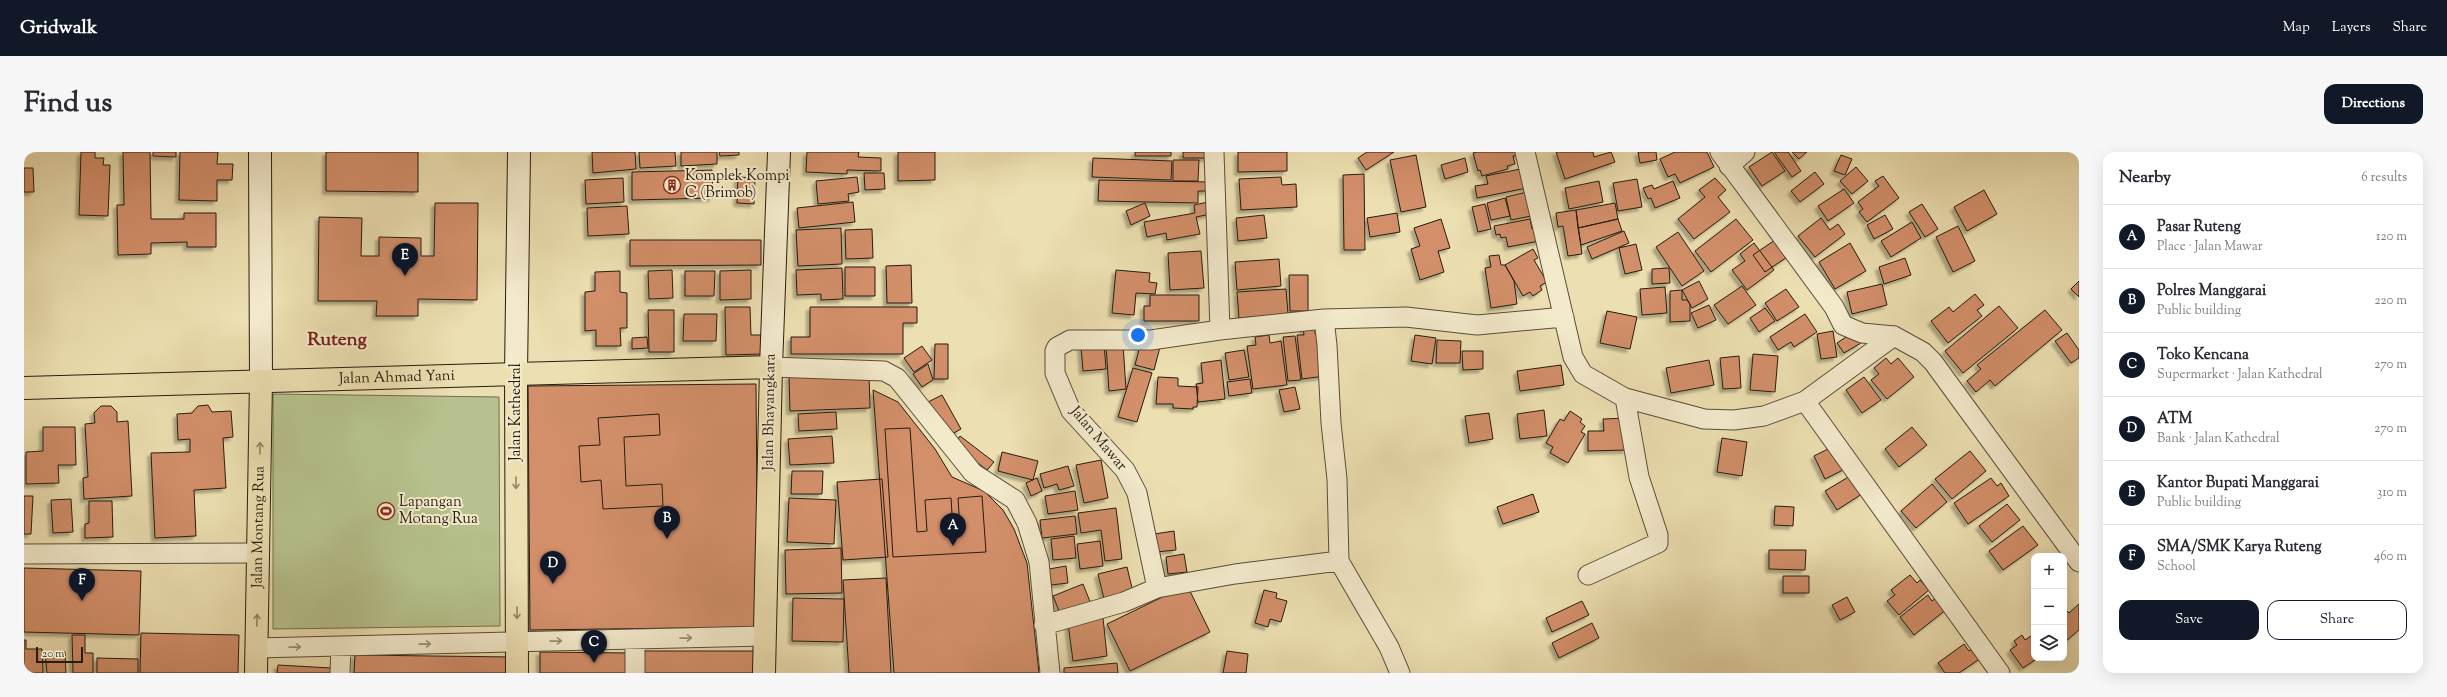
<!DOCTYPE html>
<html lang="en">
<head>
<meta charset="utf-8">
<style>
	body { margin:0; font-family:"Sorts Mill Goudy",serif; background:#f7f7f7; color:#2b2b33 }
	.controls { position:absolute; right:12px; bottom:12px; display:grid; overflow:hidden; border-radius:8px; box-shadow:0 4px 16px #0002 }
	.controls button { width:36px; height:36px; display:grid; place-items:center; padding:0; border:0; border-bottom:1px solid #e1e1e2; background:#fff; color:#2b2b33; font:20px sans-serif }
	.scale { position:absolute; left:12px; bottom:10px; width:47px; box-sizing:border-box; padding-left:4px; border:2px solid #261c0f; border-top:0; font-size:11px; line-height:14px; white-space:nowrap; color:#261c0f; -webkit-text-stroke:3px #f3eacc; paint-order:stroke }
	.you { position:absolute; left:1114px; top:183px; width:14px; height:14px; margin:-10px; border:3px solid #fff; border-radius:50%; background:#1a73e8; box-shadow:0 0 0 6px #1a73e833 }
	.badge { display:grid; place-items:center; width:26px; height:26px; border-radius:50%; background:#111827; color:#fff; font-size:13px; font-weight:700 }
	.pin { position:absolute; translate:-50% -33px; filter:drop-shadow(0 1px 2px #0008) }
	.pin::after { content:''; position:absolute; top:21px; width:14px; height:12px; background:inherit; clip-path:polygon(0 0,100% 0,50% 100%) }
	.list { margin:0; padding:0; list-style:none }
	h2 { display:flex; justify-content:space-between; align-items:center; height:52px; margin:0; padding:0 16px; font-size:17px }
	h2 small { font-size:13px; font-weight:400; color:#7c7c81 }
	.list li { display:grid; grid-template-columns:26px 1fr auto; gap:12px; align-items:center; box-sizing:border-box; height:64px; padding:0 16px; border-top:1px solid #e1e1e2 }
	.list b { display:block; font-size:15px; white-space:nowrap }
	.list p { margin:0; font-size:13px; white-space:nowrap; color:#7c7c81 }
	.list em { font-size:13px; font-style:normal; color:#7c7c81 }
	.actions { display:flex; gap:8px; padding:12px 16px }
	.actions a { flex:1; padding:9px 0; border:1px solid #111827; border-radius:12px; text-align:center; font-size:14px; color:#111827 }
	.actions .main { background:#111827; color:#fff }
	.icon { flex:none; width:22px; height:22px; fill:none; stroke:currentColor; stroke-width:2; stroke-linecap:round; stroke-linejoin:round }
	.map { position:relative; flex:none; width:2055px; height:521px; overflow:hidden; border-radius:12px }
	header { display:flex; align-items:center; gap:24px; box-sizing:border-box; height:56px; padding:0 20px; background:#111827; color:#fff }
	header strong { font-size:19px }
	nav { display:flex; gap:22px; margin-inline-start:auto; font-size:14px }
	.intro { display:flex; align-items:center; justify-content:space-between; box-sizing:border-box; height:96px; padding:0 24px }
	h1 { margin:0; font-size:28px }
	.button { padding:10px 18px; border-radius:12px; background:#111827; color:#fff; font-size:14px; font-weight:700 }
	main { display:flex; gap:24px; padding:0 24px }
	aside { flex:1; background:#fff; border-radius:12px; box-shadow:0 4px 16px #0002 }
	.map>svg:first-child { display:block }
	.green { fill:#b6c28d; stroke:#6e6f4e }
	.building { fill:#d28f6b; stroke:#261c0f; filter:url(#shadow) }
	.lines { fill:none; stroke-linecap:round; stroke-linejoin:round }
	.street-casing { stroke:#584d38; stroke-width:21 }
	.secondary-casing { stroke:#261c0f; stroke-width:24 }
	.primary-casing { stroke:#261c0f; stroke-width:24 }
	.highway-casing { stroke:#261c0f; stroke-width:24 }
	.street { stroke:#f3eacc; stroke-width:19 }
	.secondary { stroke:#f3eacc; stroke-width:22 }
	.primary { stroke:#ecdfb1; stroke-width:22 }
	.highway { stroke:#ecdfb1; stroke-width:22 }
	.oneway { stroke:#938768 }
	.oneway2 { stroke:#978d77 }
	.labels { text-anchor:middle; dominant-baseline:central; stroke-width:4; stroke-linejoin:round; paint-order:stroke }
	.poi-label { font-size:15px; fill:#261c0f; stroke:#f3eacc; text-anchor:start }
	.street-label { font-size:15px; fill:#261c0f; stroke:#f3eacc }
	.district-label { font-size:19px; font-weight:bold; fill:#7a1f14; stroke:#f3eacc }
</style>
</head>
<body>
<header>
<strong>Gridwalk</strong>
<nav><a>Map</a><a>Layers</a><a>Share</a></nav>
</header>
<div class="intro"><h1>Find us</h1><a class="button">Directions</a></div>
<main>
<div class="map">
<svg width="2055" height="521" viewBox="0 0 2055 521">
	<defs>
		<filter id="shadow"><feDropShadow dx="-3.5" dy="3.5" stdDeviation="1" flood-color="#0004"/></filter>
	</defs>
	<rect width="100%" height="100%" fill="#ecdfb1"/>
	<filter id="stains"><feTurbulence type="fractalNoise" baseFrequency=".005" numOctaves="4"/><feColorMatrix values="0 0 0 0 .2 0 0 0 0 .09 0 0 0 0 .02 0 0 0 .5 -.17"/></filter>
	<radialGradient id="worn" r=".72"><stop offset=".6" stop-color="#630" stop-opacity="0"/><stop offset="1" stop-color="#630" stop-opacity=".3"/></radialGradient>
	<path class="green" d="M249 242 475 245 476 474 249 477Z"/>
	<path class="building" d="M57 0H71V6H80L79 13H86L84 64 55 63Z
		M99 0H126L127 67H160V61H192V95H163V90L127 91V102L94 103 93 53H100Z
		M129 0H152V5L129 4Z
		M156 0H194L193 12H209L208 28H193V49L155 48Z
		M302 0H394V40L302 39Z
		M568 0H611L612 17 569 21Z
		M615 0H651L652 14 616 16Z
		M657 0H693V12L657 14Z
		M695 0H715V3L696 4Z
		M783 0H835L834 5 857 6V19L823 18V22L782 20Z
		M874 0H911V28L874 29Z
		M1111 0H1147V4H1111Z
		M1159 0H1187V6H1159Z
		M1214 0H1263V19L1214 20Z
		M1343 0H1370L1342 18 1334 6Z
		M1453 0H1495L1496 2 1489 4 1491 12 1483 14 1484 17 1458 24 1456 18 1454 19 1449 1Z
		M1532 0H1569L1570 5 1587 0 1591 10 1541 27Z
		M1614 0H1632L1633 8 1616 11Z
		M1651 0H1683L1690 15 1656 31 1651 22 1644 25 1636 7Z
		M1748 0 1761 19 1738 34 1725 15Z
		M1750 0H1764L1777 19 1768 25Z
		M1768 0H1783L1775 7Z
		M1392 3 1402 55 1377 60 1366 8Z
		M1817 3 1828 7 1821 23 1810 19Z
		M1069 6 1148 9 1147 28 1068 25Z
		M1441 6 1444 20 1421 27 1417 13Z
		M1149 8H1175L1174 29H1149Z
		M1832 15 1844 29 1828 42 1816 29Z
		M0 16H9L10 40H0Z
		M1501 16 1508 35 1453 46 1451 34 1464 32 1462 24Z
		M688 18 689 46 608 48V20Z
		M1791 20 1800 32 1776 50 1767 39Z
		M840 21H860L861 37 841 38Z
		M1340 22 1341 98H1320L1319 23Z
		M1859 24 1875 46 1843 70 1835 60 1839 57 1834 50 1855 34 1851 29Z
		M714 25 731 26 730 52 713 51Z
		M833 25 835 40 824 42 825 49 794 52 792 29Z
		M1257 25 1258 33 1272 32 1273 55 1217 58 1215 27Z
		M599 26 600 50 562 52 561 28Z
		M1691 26 1702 38 1694 45 1706 60 1670 87 1654 67 1681 45 1675 38Z
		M1613 27 1618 55 1594 59 1589 31Z
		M1075 28 1185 30 1184 39H1174V51L1074 49Z
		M1575 29 1579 50 1545 57 1541 36Z
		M1649 29 1656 46 1631 56 1627 46 1624 47 1619 36 1628 33 1630 37Z
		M1820 37 1830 51 1804 69 1794 54Z
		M1960 38 1973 62 1943 79 1930 55Z
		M1503 40 1512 63 1487 68 1482 45Z
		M1481 46 1486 64 1467 68 1463 51Z
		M829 50 831 70 775 76 773 56Z
		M1184 50 1187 62 1172 65 1176 82 1143 88 1142 81 1123 85 1120 70 1171 61 1170 53Z
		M411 51H454L453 148 394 147V164H352L353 149H294L295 65 338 66 337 104H355V85L397 86V104H410Z
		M1121 51 1126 64 1107 73 1102 59Z
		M1591 51 1594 67 1554 76 1552 58Z
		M1461 52 1467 77 1454 80 1448 55Z
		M1898 52 1914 77 1901 85 1885 60Z
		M603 54 605 82 564 84 563 56Z
		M1552 58 1558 102 1544 104 1539 74 1534 75 1532 61Z
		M1373 61 1376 80 1346 85 1343 66Z
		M1240 63 1243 86 1214 89 1212 66Z
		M1861 63 1869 77 1850 87 1843 73Z
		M1797 66 1806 78 1814 72 1821 82 1791 105 1774 84Z
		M1417 67 1426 96 1414 99 1420 120 1396 128 1387 97 1396 94 1390 76Z
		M1506 67 1508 77 1517 75 1520 88 1484 95 1482 85 1477 86 1476 82 1472 83 1470 74Z
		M1594 67 1598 79 1557 93 1554 76Z
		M1712 67 1729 88 1687 120 1671 99Z
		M1888 70 1897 86 1867 105 1857 89Z
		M1934 74 1951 109 1929 120 1912 85Z
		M817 76 818 112 774 114 772 78Z
		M848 77 849 106 822 107 821 78Z
		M1600 79 1605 91 1568 107 1563 95Z
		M1654 80 1680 119 1658 134 1632 95Z
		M1754 86 1766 103 1741 120 1729 103Z
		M606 88H737V113L606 114Z
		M1730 91 1750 118 1723 138 1708 118 1721 109 1716 102Z
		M1826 91 1842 119 1811 137 1795 110Z
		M1612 92 1618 118 1601 122 1595 96Z
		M1509 97 1514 106 1510 108 1523 130 1516 134 1518 138 1509 144 1506 140 1499 144 1481 113Z
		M1177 99 1180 136 1146 138 1144 101Z
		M1475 103 1477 113H1481L1490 129 1493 152 1467 156 1461 116 1467 115 1465 104Z
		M1881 106 1887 123 1860 132 1855 115Z
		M1255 107 1257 134 1213 138 1211 110Z
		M887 113 888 151H863L862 114Z
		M821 115H851V144H821Z
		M818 116 819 147 797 148V142L773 143 772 118Z
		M1645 116 1646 131 1628 132V117Z
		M648 118 649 146 625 147 624 119Z
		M727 118V147L696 148V119Z
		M1092 118 1126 121 1125 130 1133 131 1131 142 1112 141 1110 163 1088 161Z
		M596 119V140L603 141V176H596L597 194H572V178L561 179V140L571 139V120Z
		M661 119H691L690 144H661Z
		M1265 123H1284V159H1266Z
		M1675 129 1684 147 1668 156 1658 138Z
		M2055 129V145L2047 137Z
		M1858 132 1863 153 1828 162 1823 140Z
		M1718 134 1732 153 1704 172 1690 153Z
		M1641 135 1643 161 1618 163 1616 137Z
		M1262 137 1264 162 1215 166 1213 140Z
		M1762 137 1775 155 1753 169 1741 151Z
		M1658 138V148H1663L1666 152V169L1646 170V139Z
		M1951 142 1960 153 1953 158 1958 164 1924 191 1907 169 1925 155 1929 160Z
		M1126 143H1175V169H1120V154H1126Z
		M1685 153 1692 168 1674 176 1667 161Z
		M1975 154 1994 176 1939 221 1921 199Z
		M701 155H726L727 183H737L738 202 702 203Z
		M786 155H893V171H879V202H767V185H786Z
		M1741 156 1751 169 1735 180 1726 166Z
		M624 158H650V200H625Z
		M2021 158 2038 178 1971 234 1966 228 1952 240 1943 229 1957 217 1953 213Z
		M1583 159 1613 165 1606 197 1576 191Z
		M660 162H693L692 189H659Z
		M1781 162 1793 180 1770 195 1767 190 1754 198 1746 185Z
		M1291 174V182L1296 181 1301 224 1278 227 1273 183H1280L1279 175Z
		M1809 179 1813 205 1797 207 1793 182Z
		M1830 180 1837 191 1820 201 1813 191Z
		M2043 181 2055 198V206L2047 211 2031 189Z
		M1245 183 1246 191 1257 189 1263 233 1229 237 1223 194 1232 193 1231 185Z
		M1391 183 1412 186 1408 212 1387 209Z
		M1271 184 1277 228 1264 229 1259 185Z
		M623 185 624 196 608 197V186Z
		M1413 188 1437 189 1436 211H1412Z
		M1117 190 1136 195 1130 218 1111 213Z
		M911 192H924V227H910Z
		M1080 192 1082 217 1059 219 1057 194Z
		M1099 192 1102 237 1085 239 1082 193Z
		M898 194 908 208 890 220 880 206Z
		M1220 198 1225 225 1205 228 1201 201Z
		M1438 199H1459V217L1439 218Z
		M1729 202 1754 204 1751 240 1726 238Z
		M1715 204 1717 236 1699 237 1696 206Z
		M1862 206 1867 212 1874 206 1890 225 1863 247 1847 228 1855 222 1850 216Z
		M1197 208 1201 247 1174 250 1172 232 1179 231 1177 211Z
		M1685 208 1690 233 1647 241 1642 216Z
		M904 212 909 228 898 235 889 222Z
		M1537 213 1540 233 1496 239 1493 219Z
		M1109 216 1128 221 1113 270 1094 265Z
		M845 222 846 256 766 259 765 224Z
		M1134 225 1154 226V234L1174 235 1173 255H1169V257L1149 256V252H1132Z
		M1840 225 1857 248 1838 261 1822 238Z
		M1226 227 1228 241 1205 244 1203 230Z
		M732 232 734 475 506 478 504 234Z
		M1271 235 1276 257 1260 260 1255 238Z
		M849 238 874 250 911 297 928 325 960 339 979 358 990 377 1003 411 1015 521H870Z
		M918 243 937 277 921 286 902 251Z
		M184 253 188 260 207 259 209 285 199 286 202 336 170 338 172 384 131 386 127 301 166 300V287L154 288 153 262 168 261 174 254Z
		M77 254H87L93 260V270L104 269 108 344 60 347 59 326 64 325 61 272 71 271 70 261Z
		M1520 258 1523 284 1496 287 1493 262Z
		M1546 259 1558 267 1556 270 1561 274 1557 280 1561 282 1544 311 1526 301 1529 295 1522 291 1536 267 1540 269Z
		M812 260 813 277 775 279 774 262Z
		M1465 261 1469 287 1445 291 1441 264Z
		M635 262 636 283 600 285 602 334 638 332 639 354 579 357 577 328 557 330 555 294 576 293 574 266Z
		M1602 266 1603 298 1564 299V279H1580L1579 267Z
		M19 275H51L52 313H34L35 331 2 332V300L19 299Z
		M1888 275 1903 293 1875 315 1861 297Z
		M886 276 893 380 903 379 901 348 927 346 929 378 936 377 934 346 958 344 962 400 869 405 861 277Z
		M808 284 810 311 766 313 764 287Z
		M936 284 970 310 963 318 930 293Z
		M1698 286 1723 290 1718 324 1693 320Z
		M1810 294 1821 317 1801 327 1790 304Z
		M1946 299 1962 319 1928 347 1911 327Z
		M978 300 1014 309 1009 328 974 319Z
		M1077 308 1084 346 1060 351 1052 313Z
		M1044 314 1050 334 1035 338 1033 332 1020 336 1016 322Z
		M768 319H799L798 342H767Z
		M1826 324 1838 342 1813 358 1801 339Z
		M1013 326 1018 339 1007 344 1002 331Z
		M1967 326 1973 334 1977 331 1985 344 1944 372 1930 351Z
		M858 327 864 405 819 408 813 330Z
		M1908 332 1923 350 1892 376 1877 359Z
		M1051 339 1054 358 1024 362 1021 344Z
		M1509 342 1515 360 1479 372 1473 355Z
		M0 344H9L7 382H0Z
		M765 346 812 348 810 392 763 390Z
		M47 347 49 380 29 381 27 348Z
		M65 349H88L89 385 61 386V372L65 371Z
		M1983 352 1996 368 1968 390 1955 374Z
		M1751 354 1770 355 1769 374 1750 373Z
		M1092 356 1098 407 1081 409 1077 378 1057 381 1054 361Z
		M1051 364 1053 382 1018 386 1016 368Z
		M1999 374 2014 393 1979 418 1965 399Z
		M1150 379 1152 398 1132 400 1130 382Z
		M1050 384 1052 406 1029 408 1027 387Z
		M1076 389 1079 414 1056 417 1053 392Z
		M817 396 818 441 762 442 761 398Z
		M1745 398H1782L1781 418 1745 417Z
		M1160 402 1163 420 1144 422 1142 405Z
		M1042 414 1044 431 1027 433 1025 417Z
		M1103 415 1109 440 1080 447 1074 422Z
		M0 416 117 419 115 483 0 480Z
		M1886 423 1893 431 1896 428 1905 438 1875 463 1863 449 1871 443 1867 438Z
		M1759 424H1785V441H1759Z
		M862 426 867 521H825L819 428Z
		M1059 432 1067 452 1037 464 1029 444Z
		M1163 433 1186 480 1106 519 1083 472Z
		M1240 438 1253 441 1252 446 1263 449 1257 470 1246 467 1244 475 1231 471Z
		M1904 443 1908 449 1913 445 1923 457 1890 483 1876 465Z
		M1823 445 1831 460 1816 468 1808 453Z
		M769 446 820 447 819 490 768 489Z
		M1558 449 1565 463 1528 480 1522 466Z
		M2055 452V478L2042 489 2040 487V456L2045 461Z
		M1079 466 1083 504 1049 509 1044 471Z
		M1568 471 1575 486 1535 506 1528 491Z
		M117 481 215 483 214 521H116Z
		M2010 482V506H2014L1999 516 1986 498 1993 493 1990 489 1998 483 2001 488Z
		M48 483H61V501H69V521H49Z
		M0 488H2V497H18L19 521H0Z
		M1940 492 1945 499 1950 496 1957 506 1935 521H1921L1914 511Z
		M618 499H736V521H618Z
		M1203 499 1224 502 1222 521H1199Z
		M41 500 42 521H23L21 501Z
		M516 500 607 501V521H516Z
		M331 503 488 505 487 521H330Z
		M73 506 114 507V521H73Z
		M1093 511 1094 521H1040V516Z
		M254 513 307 516V521H253Z"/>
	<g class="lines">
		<g class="street-casing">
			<path id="street" d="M1501 0 1549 205 1559 222 1601 246 1680 267 1710 268 1740 264 1781 249 1870 184 1899 200 1909 210 2055 410
				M1696 0 1810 155 1819 173 1838 181 1870 184
				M1705 14 1721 0
				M1300 167 1382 165 1453 173 1540 165
				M1196 178 1300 167 1303 193 1307 271 1313 327 1315 409
				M747 215 860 219 873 226 949 321 991 348 1003 371 1015 410 1026 521
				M1781 249 1976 521
				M0 402 234 401
				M1564 423 1634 391V383L1615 325 1601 246
				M1133 436 1211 422 1315 409 1365 495 1376 521
				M1020 473 1100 450 1133 436 1113 341 1101 318 1047 259 1031 221V199L1033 195 1046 188H1127L1196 178 1190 0
				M232 496 741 484
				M316 521 317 494
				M611 521V487"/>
		</g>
		<g class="secondary-casing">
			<path id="secondary" d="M236 0 237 229
				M747 215 755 0
				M492 222 495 0"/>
		</g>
		<g class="primary-casing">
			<path id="primary" d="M492 222 747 215 740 521"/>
		</g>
		<g class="highway-casing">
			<g id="highway">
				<path id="s1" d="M0 236 492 222 493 521"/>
				<path id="s2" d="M232 521 237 229"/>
			</g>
		</g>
		<use href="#street" class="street"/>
		<use href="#secondary" class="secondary"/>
		<use href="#primary" class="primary"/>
		<use href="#highway" class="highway"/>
	</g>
	<defs><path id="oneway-shaft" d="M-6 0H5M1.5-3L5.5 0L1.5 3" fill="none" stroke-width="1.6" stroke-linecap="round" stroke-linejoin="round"/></defs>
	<g class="oneway">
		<use href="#oneway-shaft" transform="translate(236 296) rotate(-89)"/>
		<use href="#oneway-shaft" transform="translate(492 331) rotate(90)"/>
		<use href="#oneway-shaft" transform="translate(493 461) rotate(90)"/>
		<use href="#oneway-shaft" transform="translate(233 468) rotate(-89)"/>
	</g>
	<g class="oneway2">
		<use href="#oneway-shaft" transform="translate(662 486) rotate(-1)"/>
		<use href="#oneway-shaft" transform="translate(532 489) rotate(-1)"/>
		<use href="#oneway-shaft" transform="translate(401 492) rotate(-1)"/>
		<use href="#oneway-shaft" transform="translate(271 495) rotate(-1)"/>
	</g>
	<defs>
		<g id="building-ring" transform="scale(0.9)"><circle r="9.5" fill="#f3eacc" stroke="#8f2418" stroke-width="1.5"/><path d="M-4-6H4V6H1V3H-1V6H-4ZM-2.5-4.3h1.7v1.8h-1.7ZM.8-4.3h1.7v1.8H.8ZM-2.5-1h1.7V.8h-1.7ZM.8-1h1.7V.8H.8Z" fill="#8f2418"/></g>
		<g id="stadium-ring" transform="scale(0.9)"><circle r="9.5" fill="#f3eacc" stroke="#8f2418" stroke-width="1.5"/><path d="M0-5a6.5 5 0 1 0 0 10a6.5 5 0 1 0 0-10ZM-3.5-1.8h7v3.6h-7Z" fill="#8f2418"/></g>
	</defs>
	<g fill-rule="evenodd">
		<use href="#building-ring" x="648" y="33"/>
		<use href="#stadium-ring" x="362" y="359"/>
	</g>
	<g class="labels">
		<g class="poi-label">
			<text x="661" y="24">Komplek Kompi<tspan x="661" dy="17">C (Brimob)</tspan></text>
			<text x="375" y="350">Lapangan<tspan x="375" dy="17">Motang Rua</tspan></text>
		</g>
		<g class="street-label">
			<text stroke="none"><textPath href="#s1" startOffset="373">Jalan Ahmad Yani</textPath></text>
			<text transform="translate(492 260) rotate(-90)">Jalan Kathedral</text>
			<text transform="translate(746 260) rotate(-89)">Jalan Bhayangkara</text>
			<text transform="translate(1074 287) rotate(50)">Jalan Mawar</text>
			<text stroke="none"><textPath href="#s2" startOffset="146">Jalan Montang Rua</textPath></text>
		</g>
		<g class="district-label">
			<text x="313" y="188">Ruteng</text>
		</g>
	</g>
	<rect width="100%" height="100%" filter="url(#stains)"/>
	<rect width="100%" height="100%" fill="url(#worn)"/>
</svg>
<div class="controls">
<button>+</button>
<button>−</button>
<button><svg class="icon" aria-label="layers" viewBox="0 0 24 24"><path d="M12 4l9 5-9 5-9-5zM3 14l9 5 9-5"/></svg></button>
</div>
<div class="scale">20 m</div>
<div class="you"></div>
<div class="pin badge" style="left:929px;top:394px">A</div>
<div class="pin badge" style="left:643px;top:387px">B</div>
<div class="pin badge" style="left:570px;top:511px">C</div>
<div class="pin badge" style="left:529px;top:432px">D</div>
<div class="pin badge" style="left:381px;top:124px">E</div>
<div class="pin badge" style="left:58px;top:449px">F</div>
</div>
<aside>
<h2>Nearby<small>6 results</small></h2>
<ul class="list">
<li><span class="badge">A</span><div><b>Pasar Ruteng</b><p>Place · Jalan Mawar</p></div><em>120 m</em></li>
<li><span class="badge">B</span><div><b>Polres Manggarai</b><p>Public building</p></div><em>220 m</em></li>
<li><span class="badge">C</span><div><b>Toko Kencana</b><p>Supermarket · Jalan Kathedral</p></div><em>270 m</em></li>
<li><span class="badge">D</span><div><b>ATM</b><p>Bank · Jalan Kathedral</p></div><em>270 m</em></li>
<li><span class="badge">E</span><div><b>Kantor Bupati Manggarai</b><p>Public building</p></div><em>310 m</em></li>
<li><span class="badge">F</span><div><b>SMA/SMK Karya Ruteng</b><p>School</p></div><em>460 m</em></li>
</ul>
<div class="actions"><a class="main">Save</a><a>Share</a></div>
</aside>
</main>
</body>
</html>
